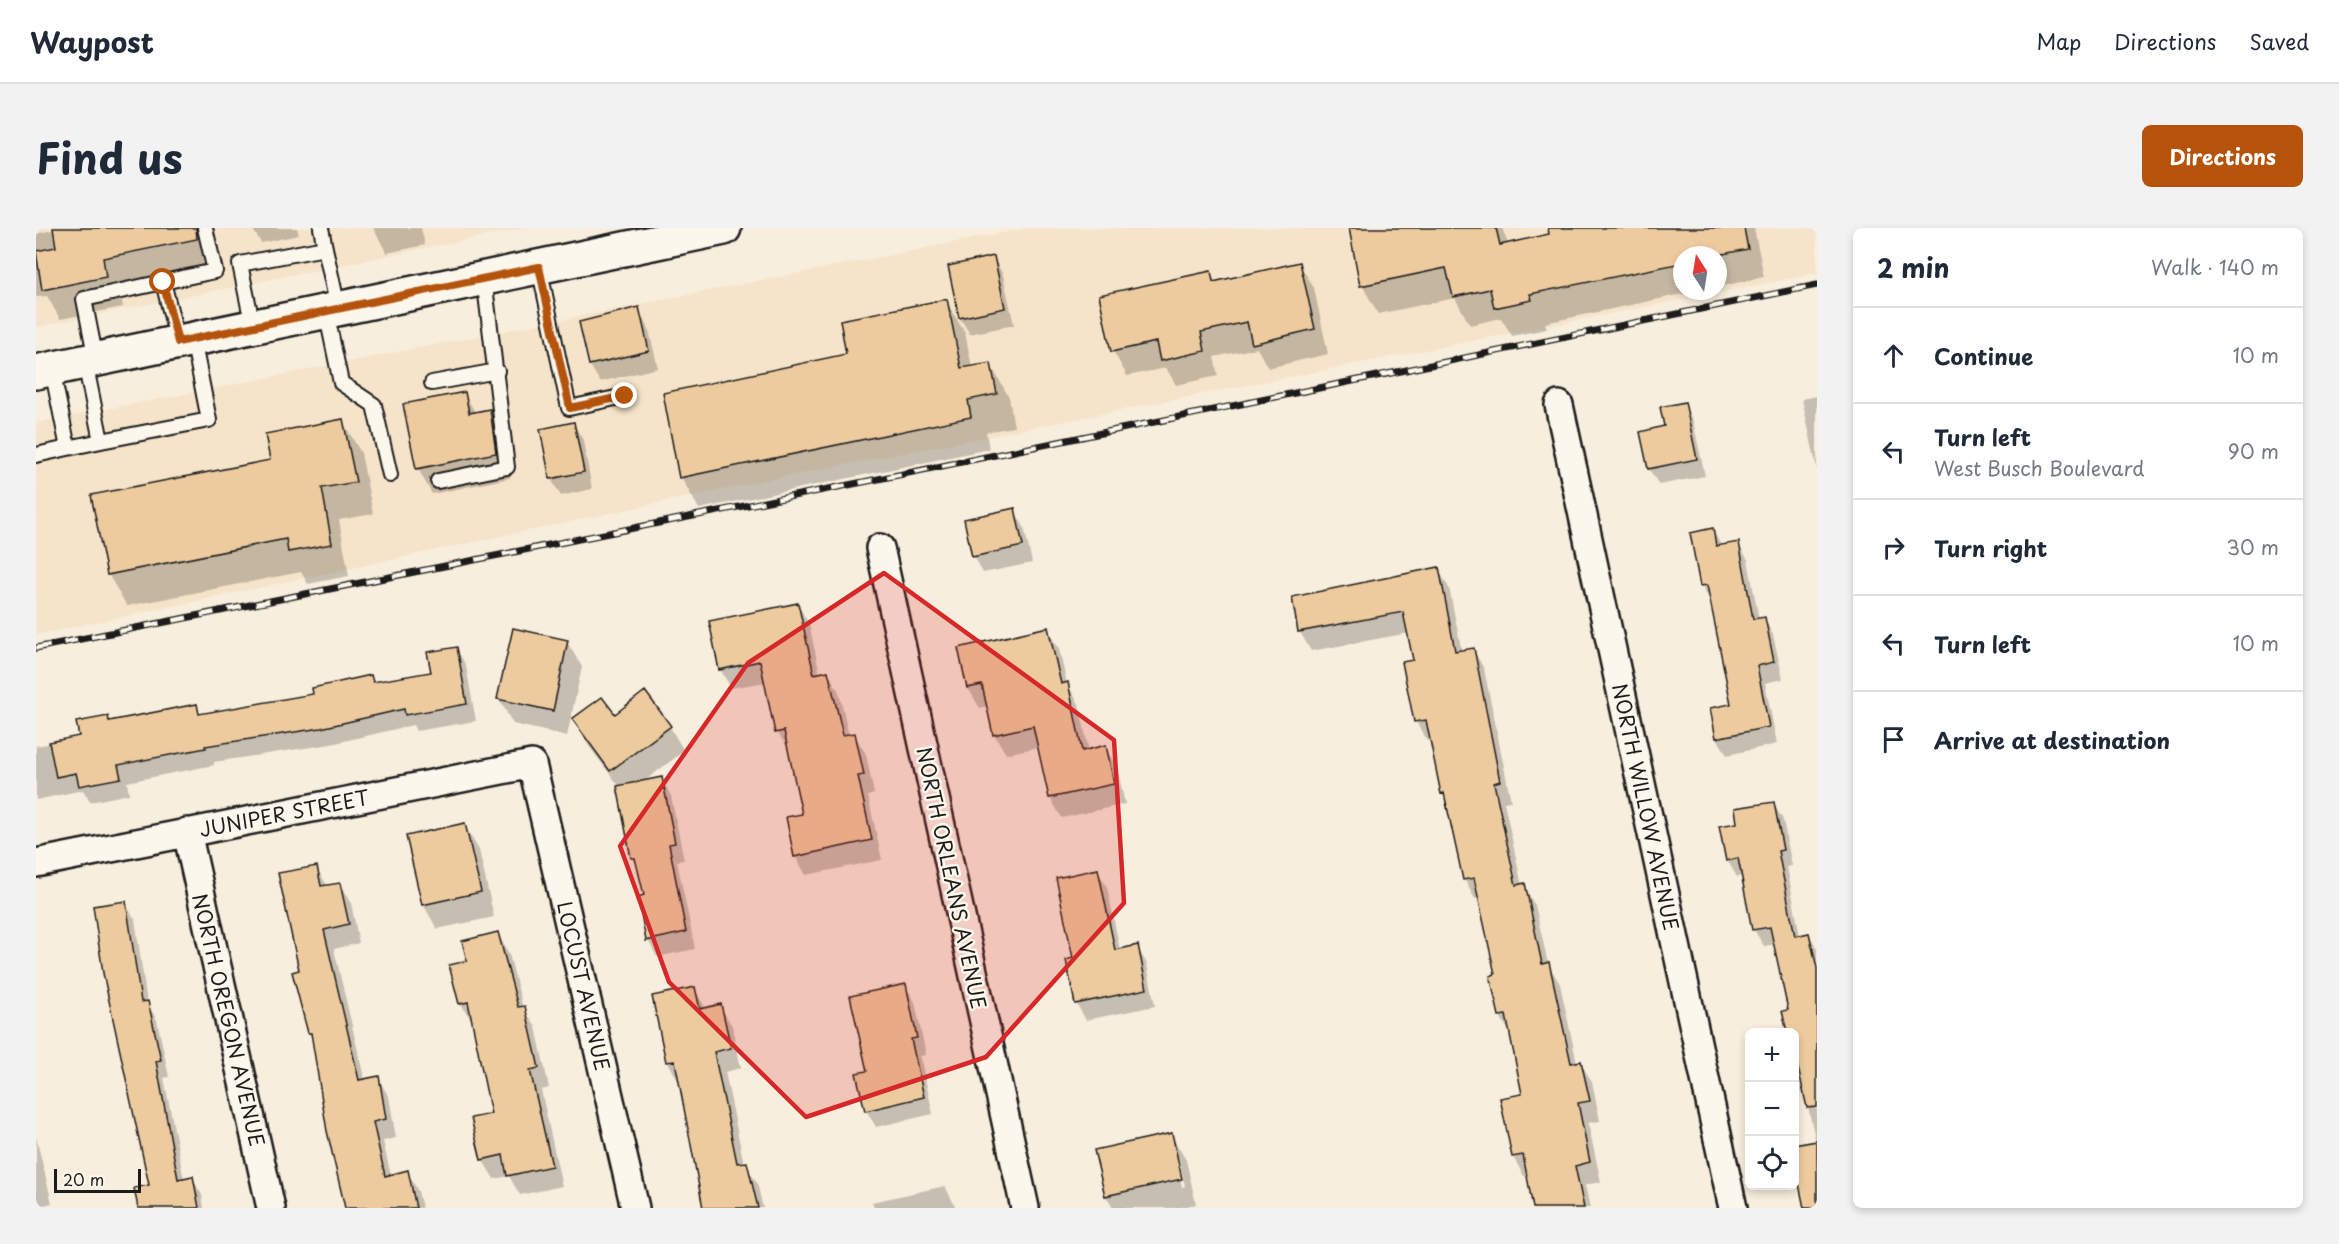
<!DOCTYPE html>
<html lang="en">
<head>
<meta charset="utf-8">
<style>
	body { margin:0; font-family:"Playpen Sans",sans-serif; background:#f2f2f3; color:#1f2937 }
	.controls { position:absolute; right:18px; bottom:18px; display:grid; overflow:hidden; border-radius:9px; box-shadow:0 3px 9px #0003 }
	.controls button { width:54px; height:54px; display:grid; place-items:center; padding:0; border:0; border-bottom:2px solid #e0e1e3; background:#fff; color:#1f2937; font:30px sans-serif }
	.compass { position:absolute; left:1637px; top:18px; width:54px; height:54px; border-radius:50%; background:#fff; box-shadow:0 3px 9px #0003; rotate:348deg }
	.scale { position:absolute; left:18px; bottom:15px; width:87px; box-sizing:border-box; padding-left:6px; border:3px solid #1c1c1c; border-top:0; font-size:16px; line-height:21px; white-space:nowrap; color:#1c1c1c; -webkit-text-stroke:4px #fbf7ec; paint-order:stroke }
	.stop { position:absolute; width:18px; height:18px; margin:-14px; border:4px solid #b45309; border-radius:50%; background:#fff }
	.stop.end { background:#b45309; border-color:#fff; box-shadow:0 2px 6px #0008 }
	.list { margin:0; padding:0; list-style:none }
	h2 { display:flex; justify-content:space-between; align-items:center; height:78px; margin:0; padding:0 24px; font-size:26px }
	h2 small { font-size:20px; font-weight:400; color:#747a83 }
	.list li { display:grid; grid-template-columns:39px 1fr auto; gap:18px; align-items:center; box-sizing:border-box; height:96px; padding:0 24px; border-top:2px solid #e0e1e3 }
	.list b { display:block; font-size:22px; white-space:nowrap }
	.list p { margin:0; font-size:20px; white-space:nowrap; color:#747a83 }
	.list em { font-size:20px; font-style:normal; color:#747a83 }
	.icon { flex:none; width:33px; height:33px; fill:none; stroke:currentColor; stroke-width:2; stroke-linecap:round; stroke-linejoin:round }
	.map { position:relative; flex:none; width:1781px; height:980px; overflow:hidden; border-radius:9px }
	header { display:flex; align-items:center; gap:36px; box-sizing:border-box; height:84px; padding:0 30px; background:#fff; border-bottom:2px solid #e0e1e3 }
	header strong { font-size:28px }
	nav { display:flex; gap:33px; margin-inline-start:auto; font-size:21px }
	.intro { display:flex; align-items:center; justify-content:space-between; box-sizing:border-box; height:144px; padding:0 36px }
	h1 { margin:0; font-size:42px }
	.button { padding:15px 27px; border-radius:9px; background:#b45309; color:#fff; font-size:21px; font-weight:700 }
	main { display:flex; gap:36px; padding:0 36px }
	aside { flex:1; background:#fff; border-radius:9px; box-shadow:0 3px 9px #0003 }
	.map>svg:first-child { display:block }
	.built { fill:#f5e4ca; fill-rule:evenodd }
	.shadow { fill:#0003; fill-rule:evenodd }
	.building { fill:#eecb9f; stroke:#1c1c1c; stroke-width:1.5 }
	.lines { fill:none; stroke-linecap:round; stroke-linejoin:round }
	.service-casing { stroke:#1c1c1c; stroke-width:18 }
	.minor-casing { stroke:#1c1c1c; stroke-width:32 }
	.primary-casing { stroke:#1c1c1c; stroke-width:38 }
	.service { stroke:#fbf7ec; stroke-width:14 }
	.minor { stroke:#fbf7ec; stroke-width:27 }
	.primary { stroke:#fbf7ec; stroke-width:33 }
	.rail-casing { stroke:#1c1c1c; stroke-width:7 }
	.rail { stroke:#fbf7ec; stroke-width:4.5; stroke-dasharray:14; stroke-linecap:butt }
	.route { stroke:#b45309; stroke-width:8 }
	.marked { fill:#d62828; fill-opacity:0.2; stroke:#d62828; stroke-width:4.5; stroke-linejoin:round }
	.labels { text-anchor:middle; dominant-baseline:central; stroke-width:5; stroke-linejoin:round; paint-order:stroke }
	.street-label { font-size:20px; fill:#1c1c1c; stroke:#fbf7ec }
</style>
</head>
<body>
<header>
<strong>Waypost</strong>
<nav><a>Map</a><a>Directions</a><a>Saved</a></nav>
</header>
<div class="intro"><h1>Find us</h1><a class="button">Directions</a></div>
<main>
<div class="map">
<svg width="1781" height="980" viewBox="0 0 1781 980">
	<rect width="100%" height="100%" fill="#f8eedd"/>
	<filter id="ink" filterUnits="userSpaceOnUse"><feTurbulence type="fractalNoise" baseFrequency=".0167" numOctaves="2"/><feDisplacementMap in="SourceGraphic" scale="12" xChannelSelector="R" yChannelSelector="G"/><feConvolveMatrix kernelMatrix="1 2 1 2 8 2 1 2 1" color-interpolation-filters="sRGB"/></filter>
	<g filter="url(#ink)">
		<path class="built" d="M0 0H489L0 99Z
			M992 0H1781V45L736 251 0 407V195ZM1646 27H1682V63H1646Z"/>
		<path class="shadow" d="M24 0H161L169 42 83 60 87 79 24 91 11 68 0 69V6Z
			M216 0H261L263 7 225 15Z
			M337 0H385L389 17 351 25Z
			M1314 0H1466L1472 16 1515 7 1513 0H1718L1728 49 1682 59V27H1646V63H1661L1509 95 1511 101 1476 108 1465 90 1434 97 1419 70 1342 86 1326 57Z
			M958 30 967 47 978 97 934 106 924 90Z
			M1263 35 1278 60 1292 126 1232 140 1221 120 1178 129 1182 148 1140 157 1130 140 1091 148 1077 123 1174 45 1180 54Z
			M910 73 929 105 936 139 954 136 973 169 978 199 950 204 953 221 663 281 645 249Z
			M602 81 612 98 622 140 564 154 554 137 544 95Z
			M428 165 440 186 453 183 468 208 474 250 396 266 382 241Z
			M1781 168V241L1766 171Z
			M1648 176 1657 193 1669 248 1623 257 1613 241 1630 200Z
			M306 192 325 225 337 286 303 292 313 348 272 356 265 344 91 378 72 346 235 233Z
			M537 195 547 212 556 261 525 268 515 251 506 202Z
			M978 282 988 299 996 335 947 345 938 328Z
			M1676 301 1686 319 1702 316 1712 332 1723 392 1728 390 1737 407 1747 451 1729 455 1741 516 1691 527 1681 510 1675 482 1697 477 1675 375 1666 358 1656 306Z
			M1402 341 1413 360 1426 424 1437 421 1448 441 1475 573 1468 574 1486 658 1499 677 1512 736 1524 756 1541 835 1544 834 1556 854 1564 893 1552 895 1565 954 1549 957 1554 980H1498L1492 948H1488L1477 929 1487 867 1475 807 1464 788 1461 748 1444 670 1439 671 1428 651 1396 512 1391 513 1380 494 1379 433 1373 405 1275 423 1264 404Z
			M762 377 773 396 784 446 792 444 803 464 813 508 818 506 830 526 838 566 832 568 846 632 770 647 759 628 768 587 754 523 741 504 730 454 695 460 684 441Z
			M1011 401 1023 421 1031 456 1043 476 1053 523 1069 519 1081 539 1089 576 1026 590 1014 570 1003 519 970 526 958 506 952 478 944 480 932 460 924 421Z
			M531 414 546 439 531 508 477 496 463 471Z
			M421 421 430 438 440 493 380 503 377 497 295 516 178 534V537L91 554 93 566 54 574 47 562 0 572V518L45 510 74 495 160 478 165 487 279 468 335 448 338 455 397 445Z
			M579 488 634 499 648 523 607 554 626 551 635 568 648 632 641 633 659 721 621 729 612 712 609 668 603 641 597 630 583 558 552 517 538 492Z
			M1737 575 1747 592 1756 638 1751 639 1764 708 1773 706 1781 721V980L1780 915 1763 838 1758 830V804H1753L1748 784 1754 783 1740 716 1728 718 1718 702 1707 648 1701 649 1691 632 1703 596Z
			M428 597 443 622 458 689 401 701 387 676Z
			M280 639 292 659 304 656 315 675 323 715 298 721 329 853 342 850 353 869 360 910 347 913 355 948 371 944 382 963 386 980H310L277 811 273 805 265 743Z
			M1061 642 1071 659 1084 722 1101 719 1111 736 1119 778 1050 792 1040 775 1038 732Z
			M89 675 99 691 111 775 121 792 133 849 128 850 148 952 156 950 166 967 168 980H103L114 958Z
			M462 706 473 726 487 780 500 799 513 860 505 862 526 958 484 967 473 948 458 951 446 931 457 887 438 795 424 776 433 734Z
			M869 757 879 774 890 827 884 828 897 886 840 899 830 882 833 844Z
			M658 760 670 781 684 778 696 798 705 840 689 844 708 936 721 955 727 980H669L643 854 632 834 618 769Z
			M1135 907 1150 932 1160 976 1142 980H1077L1070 968ZM1140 931H1143L1149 958 1146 959Z
			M0 909 16 975 0 979Z
			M909 958 920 980H838L836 974Z"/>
		<path class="building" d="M17 0H160L161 11 67 30 70 49 6 62 0 23 20 19Z
			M1313 0H1460L1464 17 1513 6 1512 0H1708L1712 21 1682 27H1646V35L1494 66 1496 72 1458 80 1454 61 1417 69 1410 40 1324 58Z
			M958 28 969 80 923 90 912 38Z
			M1264 34 1279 101 1216 116 1211 94 1165 104 1169 123 1124 133 1120 114 1075 124 1063 67 1175 43 1177 54Z
			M911 71 925 140 955 135 961 166 932 172 935 189 643 250 627 165 810 126 804 92Z
			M603 79 613 123 553 137 543 94Z
			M429 164 433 185 454 181 460 225 380 241 367 176Z
			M1649 174 1661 231 1612 241 1604 204 1628 198 1624 179Z
			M307 191 320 254 286 260 296 316 252 324 250 311 71 347 55 267 234 232 229 206Z
			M538 194 548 244 514 251 504 201Z
			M979 280 987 318 936 329 928 291Z
			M1677 300 1680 318 1703 314 1717 391 1729 389 1738 434 1721 438 1733 499 1680 510 1674 480 1695 476 1671 357 1664 358 1654 305Z
			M1403 339 1419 423 1438 420 1464 553 1458 555 1480 657 1489 655 1506 736 1513 734 1535 835 1545 833 1554 873 1542 875 1554 934 1539 938 1548 980H1497L1487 927 1476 929 1464 870 1486 866 1470 787 1463 788 1454 748 1459 746 1438 650 1427 652 1408 565 1405 566 1390 492 1378 494 1366 434 1377 432 1367 384 1262 404 1256 369Z
			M762 375 778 446 792 443 807 507 819 505 828 547 822 548 836 612 758 629 750 589 766 586 748 503 739 505 724 433 683 442 673 393Z
			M1012 399 1025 456 1032 454 1046 523 1070 517 1078 556 1013 570 997 498 957 507 946 457 931 460 922 420Z
			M477 400 532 412 517 483 461 471Z
			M421 419 431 476 369 487 368 481 285 500 169 518 170 520 82 537 85 550 43 558 40 545 20 549 13 514 43 508 40 494 72 488 73 493 161 476 163 486 277 466 276 460 335 447 337 454 395 444 391 424Z
			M609 463 635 498 574 543 536 491 566 469 579 486Z
			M626 549 639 615 633 616 650 704 610 713 602 669 608 667 599 630H595L581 558Z
			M1738 574 1747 622 1742 623 1759 708 1773 705 1781 740V879L1771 880 1758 822V804H1751L1746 783 1752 782 1734 699 1716 702 1702 630 1690 633 1683 598 1701 595 1699 580Z
			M429 595 445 664 386 677 370 608Z
			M281 638 285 658 304 655 313 696 288 702 323 852 343 848 350 891 337 894 349 948 372 942 380 980H309L291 903 275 805H272L256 744 263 742 242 645Z
			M1062 641 1079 722 1102 717 1111 761 1039 776 1030 732 1037 730 1020 650Z
			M90 673 105 774 112 773 125 832 120 833 142 951 157 948 163 980H102L98 960 113 957 67 745 57 678Z
			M462 704 482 779 489 778 503 840 494 842 516 938 471 948 467 927 445 932 435 890 455 886 432 774 423 776 413 737 431 733 426 713Z
			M870 756 881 810 875 811 888 869 829 883 820 845 831 843 814 768Z
			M659 759 664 781 685 776 695 820 678 824 701 935 711 934 722 980H667L639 833 630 834 616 768Z
			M1136 905 1146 951 1069 968 1058 922Z
			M1781 913V980H1768L1758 932V917Z"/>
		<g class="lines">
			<g class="service-casing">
				<path id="service" d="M285 0 289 20
					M503 39 533 180 589 168
					M127 54 179 43 169 0
					M290 83 305 155 338 177 354 247
					M217 99 204 36 289 20 302 80
					M60 132 48 71 127 54 142 114
					M49 134 65 213 173 192 157 111
					M396 155 461 143
					M32 220 65 213
					M0 227 32 220 16 141
					M402 253 471 239 448 50"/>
			</g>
			<g class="minor-casing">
				<path id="minor" d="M1523 177 1697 980
					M844 320 989 980
					M151 604 235 980
					M0 635 496 536 599 980"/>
			</g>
			<g class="primary-casing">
				<path id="primary" d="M0 144 688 0"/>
			</g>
			<use href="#service" class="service"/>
			<use href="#minor" class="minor"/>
			<use href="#primary" class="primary"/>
			<g class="rail-casing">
				<path id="rail" d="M0 420 877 244 1781 57"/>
			</g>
			<use href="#rail" class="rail"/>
		</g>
	</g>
	<g class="lines" filter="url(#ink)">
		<path class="route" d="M127 54 142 114 503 39 534 180 589 168"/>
	</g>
	<path class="marked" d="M848 345 1078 512 1088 675 950 829 770 889 633 754 584 618 712 435Z"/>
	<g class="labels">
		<g class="street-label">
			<text transform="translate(1610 579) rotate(78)">NORTH WILLOW AVENUE</text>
			<text transform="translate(248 585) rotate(-11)">JUNIPER STREET</text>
			<text transform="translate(916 650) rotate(78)">NORTH ORLEANS AVENUE</text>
			<text transform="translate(548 758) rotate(77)">LOCUST AVENUE</text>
			<text transform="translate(193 792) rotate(77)">NORTH OREGON AVENUE</text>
		</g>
	</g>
</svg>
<div class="controls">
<button>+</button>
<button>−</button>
<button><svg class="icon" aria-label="locate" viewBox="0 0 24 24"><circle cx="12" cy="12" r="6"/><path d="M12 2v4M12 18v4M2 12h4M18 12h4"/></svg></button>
</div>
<svg class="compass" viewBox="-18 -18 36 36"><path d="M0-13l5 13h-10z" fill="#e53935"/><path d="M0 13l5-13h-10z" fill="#747a83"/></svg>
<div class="scale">20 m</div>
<div class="stop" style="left:127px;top:54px"></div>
<div class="stop end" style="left:589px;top:168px"></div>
</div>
<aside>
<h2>2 min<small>Walk · 140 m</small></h2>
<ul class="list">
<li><svg class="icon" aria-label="ahead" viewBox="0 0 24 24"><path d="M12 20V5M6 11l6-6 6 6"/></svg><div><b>Continue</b></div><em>10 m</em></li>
<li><svg class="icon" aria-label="left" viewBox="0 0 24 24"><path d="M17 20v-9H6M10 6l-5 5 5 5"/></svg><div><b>Turn left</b><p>West Busch Boulevard</p></div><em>90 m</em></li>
<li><svg class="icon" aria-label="right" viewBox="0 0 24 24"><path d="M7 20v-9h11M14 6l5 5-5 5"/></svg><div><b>Turn right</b></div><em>30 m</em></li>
<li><svg class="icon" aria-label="left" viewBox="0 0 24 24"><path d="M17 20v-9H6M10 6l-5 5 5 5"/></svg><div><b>Turn left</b></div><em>10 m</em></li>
<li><svg class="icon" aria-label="arrive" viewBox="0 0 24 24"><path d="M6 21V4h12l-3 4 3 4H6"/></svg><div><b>Arrive at destination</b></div></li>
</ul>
</aside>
</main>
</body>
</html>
